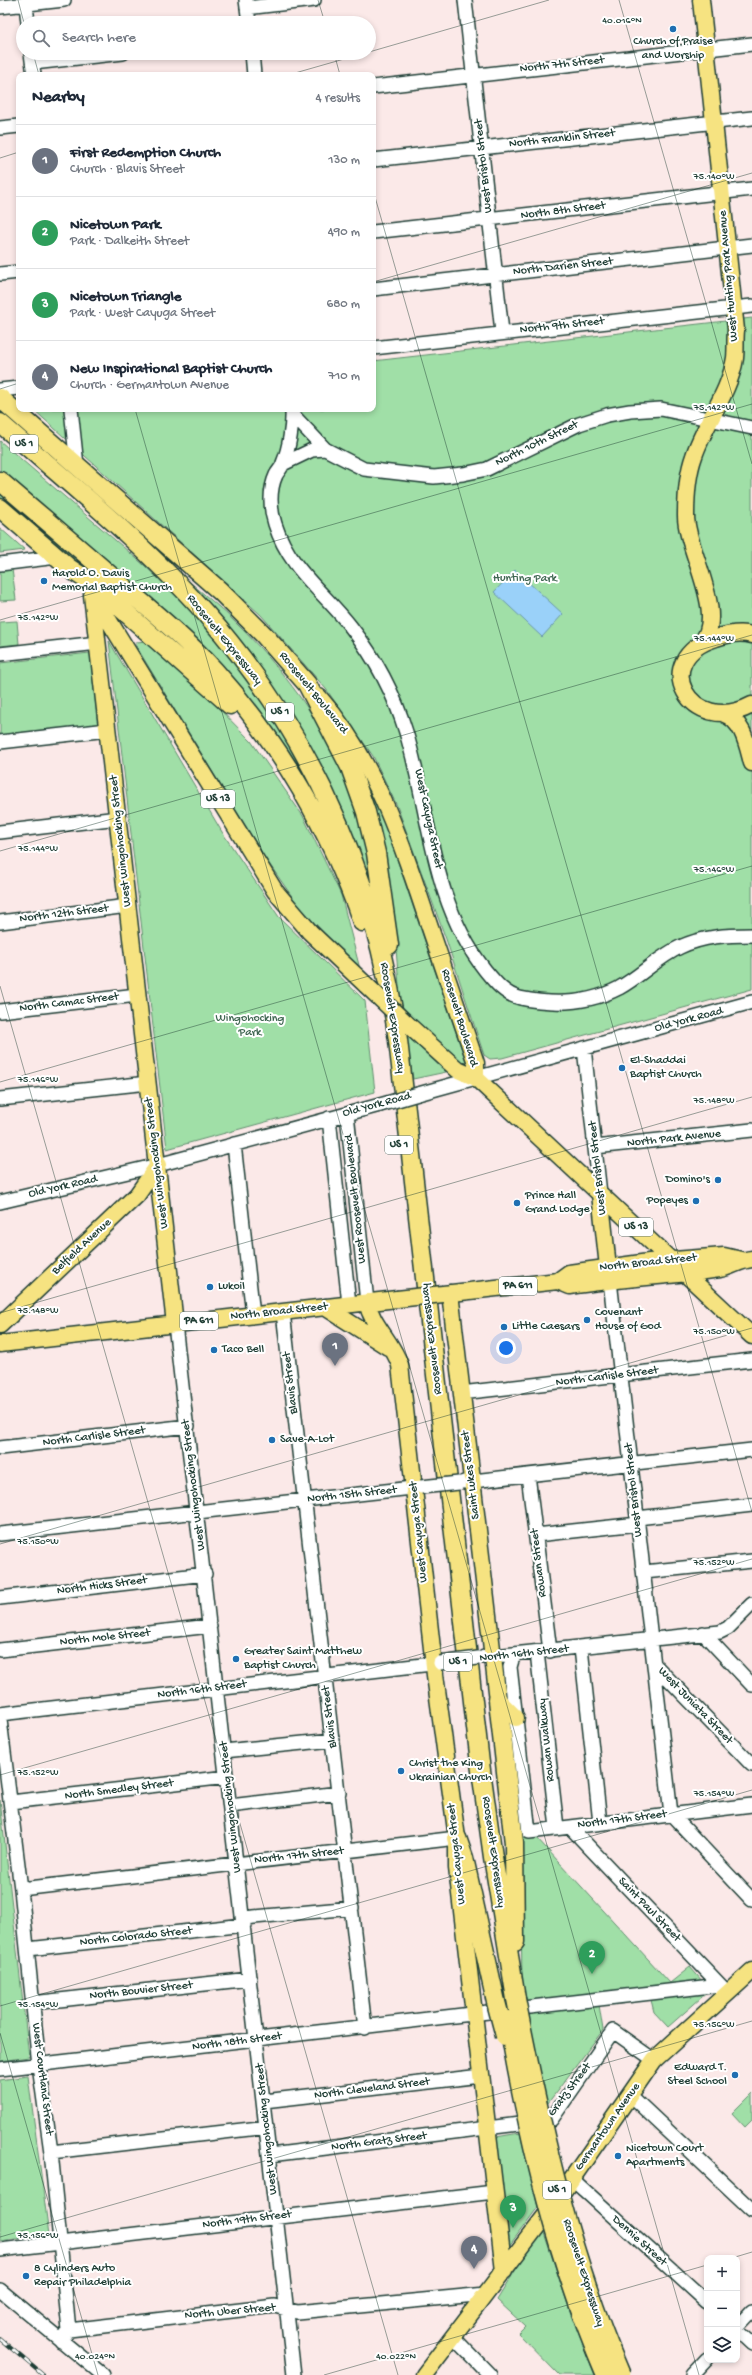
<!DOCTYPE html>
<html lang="en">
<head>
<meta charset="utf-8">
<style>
	body { margin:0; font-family:"Gochi Hand",sans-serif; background:#f6f6f7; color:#1f2937 }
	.controls { position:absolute; right:12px; bottom:12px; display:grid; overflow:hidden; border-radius:8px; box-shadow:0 2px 6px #0003 }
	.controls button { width:36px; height:36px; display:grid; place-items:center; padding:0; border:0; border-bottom:1px solid #e0e1e3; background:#fff; color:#1f2937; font:20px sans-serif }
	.you { position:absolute; left:506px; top:1348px; width:14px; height:14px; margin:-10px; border:3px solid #fff; border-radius:50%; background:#1a73e8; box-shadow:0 0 0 6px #1a73e833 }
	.badge { display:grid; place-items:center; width:26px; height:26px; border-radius:50%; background:#1f6fb2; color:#fff; font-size:13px; font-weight:700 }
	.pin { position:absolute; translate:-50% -33px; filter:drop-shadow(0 1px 2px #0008) }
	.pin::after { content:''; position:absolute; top:21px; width:14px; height:12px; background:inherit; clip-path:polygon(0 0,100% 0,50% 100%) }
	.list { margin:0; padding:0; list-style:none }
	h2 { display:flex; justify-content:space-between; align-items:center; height:52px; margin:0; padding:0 16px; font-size:17px }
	h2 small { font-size:13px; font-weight:400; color:#747a83 }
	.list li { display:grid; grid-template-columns:26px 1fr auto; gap:12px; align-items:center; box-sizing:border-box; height:72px; padding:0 16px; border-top:1px solid #e0e1e3 }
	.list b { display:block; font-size:15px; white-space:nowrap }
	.list p { margin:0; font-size:13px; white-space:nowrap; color:#747a83 }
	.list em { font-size:13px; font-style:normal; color:#747a83 }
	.icon { flex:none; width:22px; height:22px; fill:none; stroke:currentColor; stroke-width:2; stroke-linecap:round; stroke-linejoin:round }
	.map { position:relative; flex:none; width:752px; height:2375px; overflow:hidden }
	.search { position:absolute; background:#fff; box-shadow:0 2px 6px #0003; left:16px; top:16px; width:360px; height:44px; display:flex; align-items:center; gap:10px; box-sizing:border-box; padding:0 14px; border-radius:22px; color:#747a83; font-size:15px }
	.panel { position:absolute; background:#fff; box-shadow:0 2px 6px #0003; left:16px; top:72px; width:360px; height:340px; border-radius:8px }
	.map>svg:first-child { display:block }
	.green { fill:#a0dfa7; stroke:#608e6e }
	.water { fill:#9ad1f9; stroke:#6996aa }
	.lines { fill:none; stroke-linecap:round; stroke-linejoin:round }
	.minor-casing { stroke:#1f3d34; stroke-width:16 }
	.major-casing { stroke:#1f3d34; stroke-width:19 }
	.highway-casing { stroke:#1f3d34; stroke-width:21 }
	.minor { stroke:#fff; stroke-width:13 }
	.major { stroke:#f6e381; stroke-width:16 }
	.highway { stroke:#f6e381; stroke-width:18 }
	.rail-casing { stroke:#1f3d34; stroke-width:4 }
	.rail { stroke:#fff; stroke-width:2.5; stroke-dasharray:8; stroke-linecap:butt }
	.minor-bridge-casing { stroke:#1f3d34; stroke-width:16; stroke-linecap:butt }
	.major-bridge-casing { stroke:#1f3d34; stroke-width:19; stroke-linecap:butt }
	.highway-bridge-casing { stroke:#1f3d34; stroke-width:21; stroke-linecap:butt }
	.minor-bridge { stroke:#fff; stroke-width:13 }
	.major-bridge { stroke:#f6e381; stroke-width:16 }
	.highway-bridge { stroke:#f6e381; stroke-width:18 }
	.ticks { fill:none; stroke:#1f3d34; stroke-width:1; stroke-opacity:0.45 }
	.poi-dot { fill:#1f6fb2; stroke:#fff; stroke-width:1.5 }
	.labels { text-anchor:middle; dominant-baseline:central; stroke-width:4; stroke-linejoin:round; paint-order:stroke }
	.shield { fill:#fff; stroke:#627771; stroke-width:1 }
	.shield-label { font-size:11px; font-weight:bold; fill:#1f3d34 }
	.poi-label { font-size:12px; fill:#1f3d34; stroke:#fff; text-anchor:start }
	.street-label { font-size:12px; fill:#1f3d34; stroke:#fff }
	.park-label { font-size:12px; fill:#3f6651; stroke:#fff }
	.ticks-label { font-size:10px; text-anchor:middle; fill:#1f3d34; stroke:#fff; stroke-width:4; stroke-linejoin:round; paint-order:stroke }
</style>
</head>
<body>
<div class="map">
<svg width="752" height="2375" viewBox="0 0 752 2375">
	<rect width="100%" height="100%" fill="#fbe9e8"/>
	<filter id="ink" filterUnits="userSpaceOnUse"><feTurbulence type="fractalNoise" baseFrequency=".025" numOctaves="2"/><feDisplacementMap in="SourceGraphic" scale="8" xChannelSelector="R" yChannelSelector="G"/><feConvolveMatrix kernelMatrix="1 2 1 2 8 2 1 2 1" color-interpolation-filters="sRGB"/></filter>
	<g filter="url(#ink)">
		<path class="green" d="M752 318V989L502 1058 490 1059 484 1055 446 939 397 806 373 756 326 689 261 615 33 409H373V361Z
			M0 441 144 565 208 626 263 701 310 775 342 847 297 772 117 569 0 471Z
			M0 493 192 655 241 711 0 499Z
			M0 528 25 550 0 553Z
			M12 569 16 600 0 601V570Z
			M184 577C202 593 222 608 239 626 319 706 362 786 377 899L342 808 301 734 252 656Z
			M17 621 19 644 0 646V622Z
			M109 641 222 832 279 917 365 1001 375 1092 167 1149Z
			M147 641 189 678 251 741 303 816 341 895 361 973 298 905 263 855 136 646V642Z
			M90 653 98 725 0 735V663Z
			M354 761 382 815 466 1062 458 1063 401 1009 394 925Z
			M406 1035 446 1072 413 1079Z
			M0 1800 29 2057 0 2061Z
			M520 1837H536L670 1983 690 1967 710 1990 668 2027 654 2012 651 2000 599 2005 603 2030 545 2107 522 1981Z
			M28 2076 49 2235 0 2241V2080Z
			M752 2093V2120L745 2127 732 2113Z
			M520 2133 538 2207 506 2250 496 2137Z
			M542 2227 571 2314 595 2375H559L518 2333 525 2326 497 2300Z"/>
		<path class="water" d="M515 570 563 614 542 637 494 592Z"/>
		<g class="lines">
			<g class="minor-casing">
				<path id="minor" d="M246 0 249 23
					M465 0 502 332
					M26 5 28 23
					M0 7 64 0
					M247 8 314 0
					M31 53 34 75
					M252 53 254 75
					M33 63 123 53
					M373 87 752 44
					M0 128 19 126
					M373 160 752 118
					M373 232 752 189
					M0 274 19 272
					M373 289 752 245
					M373 348 752 306
					M0 390 19 388
					M71 409 77 466
					M292 409C293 425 289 449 283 463 282 468 278 471 276 475 269 490 270 509 275 524 289 569 324 592 351 627 376 659 394 693 406 732 430 812 431 902 485 970 494 981 505 995 520 998 553 1005 588 1004 619 988 641 976 658 957 680 947 704 936 727 935 752 935
					M292 414 325 449
					M283 464 312 450 325 449 364 469 434 477 463 474 487 469 579 424 607 415 630 411 661 409 752 428
					M0 564 57 557
					M0 654 98 643
					M0 742 108 730
					M0 832 118 818
					M0 922 128 906
					M0 1011 137 995
					M584 1048 600 1194
					M418 1094 752 1002
					M0 1099 148 1083
					M347 1114 367 1302
					M329 1118 349 1304
					M234 1144 253 1315
					M595 1147 752 1130
					M0 1202 158 1165 380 1105
					M609 1272 671 1814 752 1900
					M283 1312 365 2028
					M175 1324 294 2375
					M461 1393 752 1360
					M0 1448 188 1426
					M528 1475 550 1651
					M464 1482 752 1450
					M637 1518 752 1505
					M0 1534 421 1487
					M536 1535 638 1524
					M644 1572 752 1561
					M0 1598 205 1574
					M703 1633 752 1685
					M581 1648 600 1823
					M0 1650 210 1626
					M537 1652 557 1828
					M516 1654 512 1660 510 1667 529 1832 752 1805
					M484 1657 720 1632 728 1628 752 1604
					M654 1664 752 1765
					M0 1714 440 1663
					M0 1720 21 1889 39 2065 51 2152 69 2330 61 2341
					M224 1751 333 1740
					M11 1802 227 1777
					M230 1806 339 1793
					M570 1827 724 1989
					M21 1889 457 1838
					M243 1918 352 1908
					M28 1949 244 1925
					M32 2003 250 1979
					M0 2069 720 1985
					M631 2096 752 2210
					M264 2101 481 2076
					M51 2152 267 2127
					M270 2155 551 2120 613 2031 654 2060
					M572 2179 707 2302
					M0 2250 494 2192
					M0 2290 103 2375
					M737 2327 752 2311
					M69 2330 275 2306 297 2312 486 2294
					M737 2330 752 2344
					M454 2338 490 2375
					M692 2375 707 2359"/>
			</g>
			<g class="major-casing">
				<path id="major" d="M92 595 175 1324
					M95 598 275 891 310 932 366 985
					M752 635C740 632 728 634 716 638 647 659 690 738 752 705
					M700 644C729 617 686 550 686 516 686 496 687 475 694 456 705 423 730 392 735 358 736 349 735 339 736 330L701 0
					M319 697C373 758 400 837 425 913 442 963 459 1013 476 1063V1078
					M722 713C743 720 747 744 752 763
					M405 1022 458 1070 476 1078 752 1336
					M600 1194 608 1267
					M558 1281 569 1273 649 1262 724 1256 741 1260
					M450 1293 498 1700 516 1718
					M443 1294 558 1281 570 1286C620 1278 670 1276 720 1269 731 1267 740 1260 752 1259
					M367 1302C372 1326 392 1341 400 1365L435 1675 457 1838V1868L504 2271
					M325 1307 388 1347
					M0 1325 137 1195 158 1165
					M0 1344 397 1299
					M424 2375 555 2203 654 2060 752 1971"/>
			</g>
			<g class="highway-casing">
				<path id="highway" d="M0 398 220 591 264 635 307 684 350 767 366 812 376 853 389 945
					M0 423C70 484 144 544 206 614 314 737 375 879 398 1040L480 1763 493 1857 516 1999
					M0 481C40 515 80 549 119 583 152 611 186 639 215 671 279 742 331 831 362 922
					M0 508 69 568 96 586 230 705
					M498 1700 514 1843 515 1942
					M457 1838 464 1858 496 2002"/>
			</g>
			<use href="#minor" class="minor"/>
			<use href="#major" class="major"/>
			<use href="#highway" class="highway"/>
			<g class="rail-casing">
				<path id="rail" d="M0 2339 43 2375"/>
			</g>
			<use href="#rail" class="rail"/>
			<g class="minor-bridge-casing">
				<path id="minor-bridge" d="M380 1105 418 1094
					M421 1487 459 1483
					M440 1663 478 1658"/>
			</g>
			<g class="major-bridge-casing">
				<path id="major-bridge" d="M366 985 405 1022
					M397 1299 443 1294"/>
			</g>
			<g class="highway-bridge-casing">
				<path id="highway-bridge" d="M516 1999C541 2128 569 2254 621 2375
					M496 2002 505 2036
					M508 2020C529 2142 557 2261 606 2375"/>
			</g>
			<use href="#minor-bridge" class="minor-bridge"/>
			<use href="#major-bridge" class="major-bridge"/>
			<use href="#highway-bridge" class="highway-bridge"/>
		</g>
	</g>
	<path class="ticks" d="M18 0 24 23M318 0 325 23M619 0 752 464M369 52 549 0M33 53 39 75M334 53 340 75M288 75 365 53M0 158 19 152M373 190 752 1512M373 282 752 173M0 389 19 383M135 409 699 2375M0 620 752 404M0 851 752 635M0 986 398 2375M0 1082 752 866M0 1313 752 1097M0 1544 752 1328M0 1775 752 1559M0 2006 752 1790M0 2033 98 2375M0 2237 752 2021M732 2258 752 2252M324 2375 707 2265"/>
	<g class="poi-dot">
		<circle cx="673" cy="29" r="4"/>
		<circle cx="44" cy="581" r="4"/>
		<circle cx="622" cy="1068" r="4"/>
		<circle cx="718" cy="1180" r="4"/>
		<circle cx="696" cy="1201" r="4"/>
		<circle cx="517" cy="1203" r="4"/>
		<circle cx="210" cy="1287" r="4"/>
		<circle cx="587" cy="1320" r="4"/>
		<circle cx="504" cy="1327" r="4"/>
		<circle cx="214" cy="1350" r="4"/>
		<circle cx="272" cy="1440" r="4"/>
		<circle cx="236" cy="1659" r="4"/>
		<circle cx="401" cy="1771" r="4"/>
		<circle cx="735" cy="2075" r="4"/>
		<circle cx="618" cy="2156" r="4"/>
		<circle cx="26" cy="2276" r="4"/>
	</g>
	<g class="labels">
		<g class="shield">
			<rect x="10" y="435" width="28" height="18" rx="3"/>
			<rect x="266" y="703" width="28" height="18" rx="3"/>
			<rect x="201" y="790" width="34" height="18" rx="3"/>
			<rect x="385" y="1136" width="28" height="18" rx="3"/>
			<rect x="619" y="1218" width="34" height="18" rx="3"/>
			<rect x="499" y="1277" width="38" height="18" rx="3"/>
			<rect x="180" y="1312" width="38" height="18" rx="3"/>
			<rect x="444" y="1653" width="28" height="18" rx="3"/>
			<rect x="543" y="2181" width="28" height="18" rx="3"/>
		</g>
		<g class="shield-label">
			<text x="24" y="444">US 1</text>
			<text x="280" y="712">US 1</text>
			<text x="218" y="799">US 13</text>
			<text x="399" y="1145">US 1</text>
			<text x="636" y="1227">US 13</text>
			<text x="518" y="1286">PA 611</text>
			<text x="199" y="1321">PA 611</text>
			<text x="458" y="1662">US 1</text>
			<text x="557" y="2190">US 1</text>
		</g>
		<g class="poi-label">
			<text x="673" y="42" text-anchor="middle">Church of Praise<tspan x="673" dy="14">and Worship</tspan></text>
			<text x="52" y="574">Harold O. Davis<tspan x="52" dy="14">Memorial Baptist Church</tspan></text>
			<text x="630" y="1061">El-Shaddai<tspan x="630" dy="14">Baptist Church</tspan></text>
			<text x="710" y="1180" text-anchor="end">Domino's</text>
			<text x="525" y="1196">Prince Hall<tspan x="525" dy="14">Grand Lodge</tspan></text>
			<text x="688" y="1201" text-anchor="end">Popeyes</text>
			<text x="218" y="1287">Lukoil</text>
			<text x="595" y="1313">Covenant<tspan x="595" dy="14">House of God</tspan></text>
			<text x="512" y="1327">Little Caesars</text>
			<text x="222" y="1350">Taco Bell</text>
			<text x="280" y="1440">Save-A-Lot</text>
			<text x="244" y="1652">Greater Saint Matthew<tspan x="244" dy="14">Baptist Church</tspan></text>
			<text x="409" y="1764">Christ the King<tspan x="409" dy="14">Ukrainian Church</tspan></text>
			<text x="727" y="2068" text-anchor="end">Edward T.<tspan x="727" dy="14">Steel School</tspan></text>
			<text x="626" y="2149">Nicetown Court<tspan x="626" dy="14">Apartments</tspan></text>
			<text x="34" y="2269">8 Cylinders Auto<tspan x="34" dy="14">Repair Philadelphia</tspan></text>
		</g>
		<g class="street-label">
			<text transform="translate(562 65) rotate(-6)">North 7th Street</text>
			<text transform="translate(562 139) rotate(-6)">North Franklin Street</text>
			<text transform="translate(484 166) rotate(-96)">West Bristol Street</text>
			<text transform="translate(563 211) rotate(-7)">North 8th Street</text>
			<text transform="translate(563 267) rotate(-6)">North Darien Street</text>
			<text transform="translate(729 276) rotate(-95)">West Hunting Park Avenue</text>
			<text transform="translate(562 326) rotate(-6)">North 9th Street</text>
			<text transform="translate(537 444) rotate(-26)">North 10th Street</text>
			<text transform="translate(224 640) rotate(51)">Roosevelt Expressway</text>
			<text transform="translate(313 693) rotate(51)">Roosevelt Boulevard</text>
			<text transform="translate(428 819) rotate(78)">West Cayuga Street</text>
			<text transform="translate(121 841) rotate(-96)">West Wingohocking Street</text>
			<text transform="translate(64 914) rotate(-7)">North 12th Street</text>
			<text transform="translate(69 1003) rotate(-7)">North Camac Street</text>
			<text transform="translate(392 1018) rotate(81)">Roosevelt Expressway</text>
			<text transform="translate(459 1018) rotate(73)">Roosevelt Boulevard</text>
			<text transform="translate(689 1020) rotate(-15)">Old York Road</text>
			<text transform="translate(377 1105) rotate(-15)">Old York Road</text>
			<text transform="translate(674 1139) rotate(-6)">North Park Avenue</text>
			<text transform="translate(157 1163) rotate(-97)">West Wingohocking Street</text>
			<text transform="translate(598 1168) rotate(-96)">West Bristol Street</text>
			<text transform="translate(63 1187) rotate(-13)">Old York Road</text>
			<text transform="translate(356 1199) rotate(-96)">West Roosevelt Boulevard</text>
			<text transform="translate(82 1247) rotate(-43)">Belfield Avenue</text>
			<text transform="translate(648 1263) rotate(-6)">North Broad Street</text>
			<text transform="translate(279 1312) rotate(-6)">North Broad Street</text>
			<text transform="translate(432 1339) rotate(-97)">Roosevelt Expressway</text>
			<text transform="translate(607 1377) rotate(-7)">North Carlisle Street</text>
			<text transform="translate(291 1383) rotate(-97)">Blavis Street</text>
			<text transform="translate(94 1437) rotate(-7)">North Carlisle Street</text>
			<text transform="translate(471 1475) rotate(-97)">Saint Lukes Street</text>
			<text transform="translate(194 1485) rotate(-97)">West Wingohocking Street</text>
			<text transform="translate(634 1490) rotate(-96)">West Bristol Street</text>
			<text transform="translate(352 1495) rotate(-6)">North 15th Street</text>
			<text transform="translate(419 1532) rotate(-96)">West Cayuga Street</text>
			<text transform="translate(539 1563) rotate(-97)">Rowan Street</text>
			<text transform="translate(102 1586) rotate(-7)">North Hicks Street</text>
			<text transform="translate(105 1638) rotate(-6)">North Mole Street</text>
			<text transform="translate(524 1654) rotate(-6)">North 16th Street</text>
			<text transform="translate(202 1690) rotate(-7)">North 16th Street</text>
			<text transform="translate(695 1706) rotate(46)">West Juniata Street</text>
			<text transform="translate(330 1717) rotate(-97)">Blavis Street</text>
			<text transform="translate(547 1740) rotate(-96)">Rowan Walkway</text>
			<text transform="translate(119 1790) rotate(-7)">North Smedley Street</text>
			<text transform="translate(231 1807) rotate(-96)">West Wingohocking Street</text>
			<text transform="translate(622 1820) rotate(-7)">North 17th Street</text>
			<text transform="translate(493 1852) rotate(82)">Roosevelt Expressway</text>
			<text transform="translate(457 1854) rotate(-96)">West Cayuga Street</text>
			<text transform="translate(299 1856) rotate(-6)">North 17th Street</text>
			<text transform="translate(649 1910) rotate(46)">Saint Paul Street</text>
			<text transform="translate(136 1937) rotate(-6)">North Colorado Street</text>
			<text transform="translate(141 1991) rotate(-6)">North Bouvier Street</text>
			<text transform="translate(237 2042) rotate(-7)">North 18th Street</text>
			<text transform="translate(42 2079) rotate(83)">West Courtland Street</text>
			<text transform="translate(372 2089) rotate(-7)">North Cleveland Street</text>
			<text transform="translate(570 2090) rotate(-53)">Gratz Street</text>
			<text transform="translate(608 2127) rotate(-55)">Germantown Avenue</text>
			<text transform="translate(267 2129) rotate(-96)">West Wingohocking Street</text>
			<text transform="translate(379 2142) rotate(-7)">North Gratz Street</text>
			<text transform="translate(247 2220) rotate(-7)">North 19th Street</text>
			<text transform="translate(639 2241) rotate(42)">Dennie Street</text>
			<text transform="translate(583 2273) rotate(72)">Roosevelt Expressway</text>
			<text transform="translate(230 2312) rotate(-5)">North Uber Street</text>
		</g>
		<g class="park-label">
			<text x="525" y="579">Hunting Park</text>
			<text x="250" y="1019">Wingohocking<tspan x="250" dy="14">Park</tspan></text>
		</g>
	</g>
	<g class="ticks-label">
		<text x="622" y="23">40.016°N</text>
		<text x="714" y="179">75.140°W</text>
		<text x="714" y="410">75.142°W</text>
		<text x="38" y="620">75.142°W</text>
		<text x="714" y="641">75.144°W</text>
		<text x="38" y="851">75.144°W</text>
		<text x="714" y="872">75.146°W</text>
		<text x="38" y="1082">75.146°W</text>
		<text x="714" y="1103">75.148°W</text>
		<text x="38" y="1313">75.148°W</text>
		<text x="714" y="1334">75.150°W</text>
		<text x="38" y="1544">75.150°W</text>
		<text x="714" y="1565">75.152°W</text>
		<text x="38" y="1775">75.152°W</text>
		<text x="714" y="1796">75.154°W</text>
		<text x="38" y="2007">75.154°W</text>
		<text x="714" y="2027">75.156°W</text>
		<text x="38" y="2238">75.156°W</text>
		<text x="95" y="2359">40.024°N</text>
		<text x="396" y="2359">40.022°N</text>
	</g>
</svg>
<div class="controls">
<button>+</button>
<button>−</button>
<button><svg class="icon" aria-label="layers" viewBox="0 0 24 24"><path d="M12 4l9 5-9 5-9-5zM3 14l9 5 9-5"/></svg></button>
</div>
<div class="you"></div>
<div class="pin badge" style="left:335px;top:1366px;background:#6b7280">1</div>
<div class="pin badge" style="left:592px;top:1974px;background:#2e9e5b">2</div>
<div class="pin badge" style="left:513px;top:2228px;background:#2e9e5b">3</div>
<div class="pin badge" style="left:474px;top:2269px;background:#6b7280">4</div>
<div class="search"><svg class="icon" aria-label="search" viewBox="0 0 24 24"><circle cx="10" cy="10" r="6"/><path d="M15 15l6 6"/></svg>Search here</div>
<section class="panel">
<h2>Nearby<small>4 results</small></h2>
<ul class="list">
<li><span class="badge" style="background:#6b7280">1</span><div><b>First Redemption Church</b><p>Church · Blavis Street</p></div><em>130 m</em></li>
<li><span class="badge" style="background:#2e9e5b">2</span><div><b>Nicetown Park</b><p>Park · Dalkeith Street</p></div><em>490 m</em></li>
<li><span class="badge" style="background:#2e9e5b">3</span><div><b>Nicetown Triangle</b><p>Park · West Cayuga Street</p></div><em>680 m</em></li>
<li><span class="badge" style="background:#6b7280">4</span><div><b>New Inspirational Baptist Church</b><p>Church · Germantown Avenue</p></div><em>710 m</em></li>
</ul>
</section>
</div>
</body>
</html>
